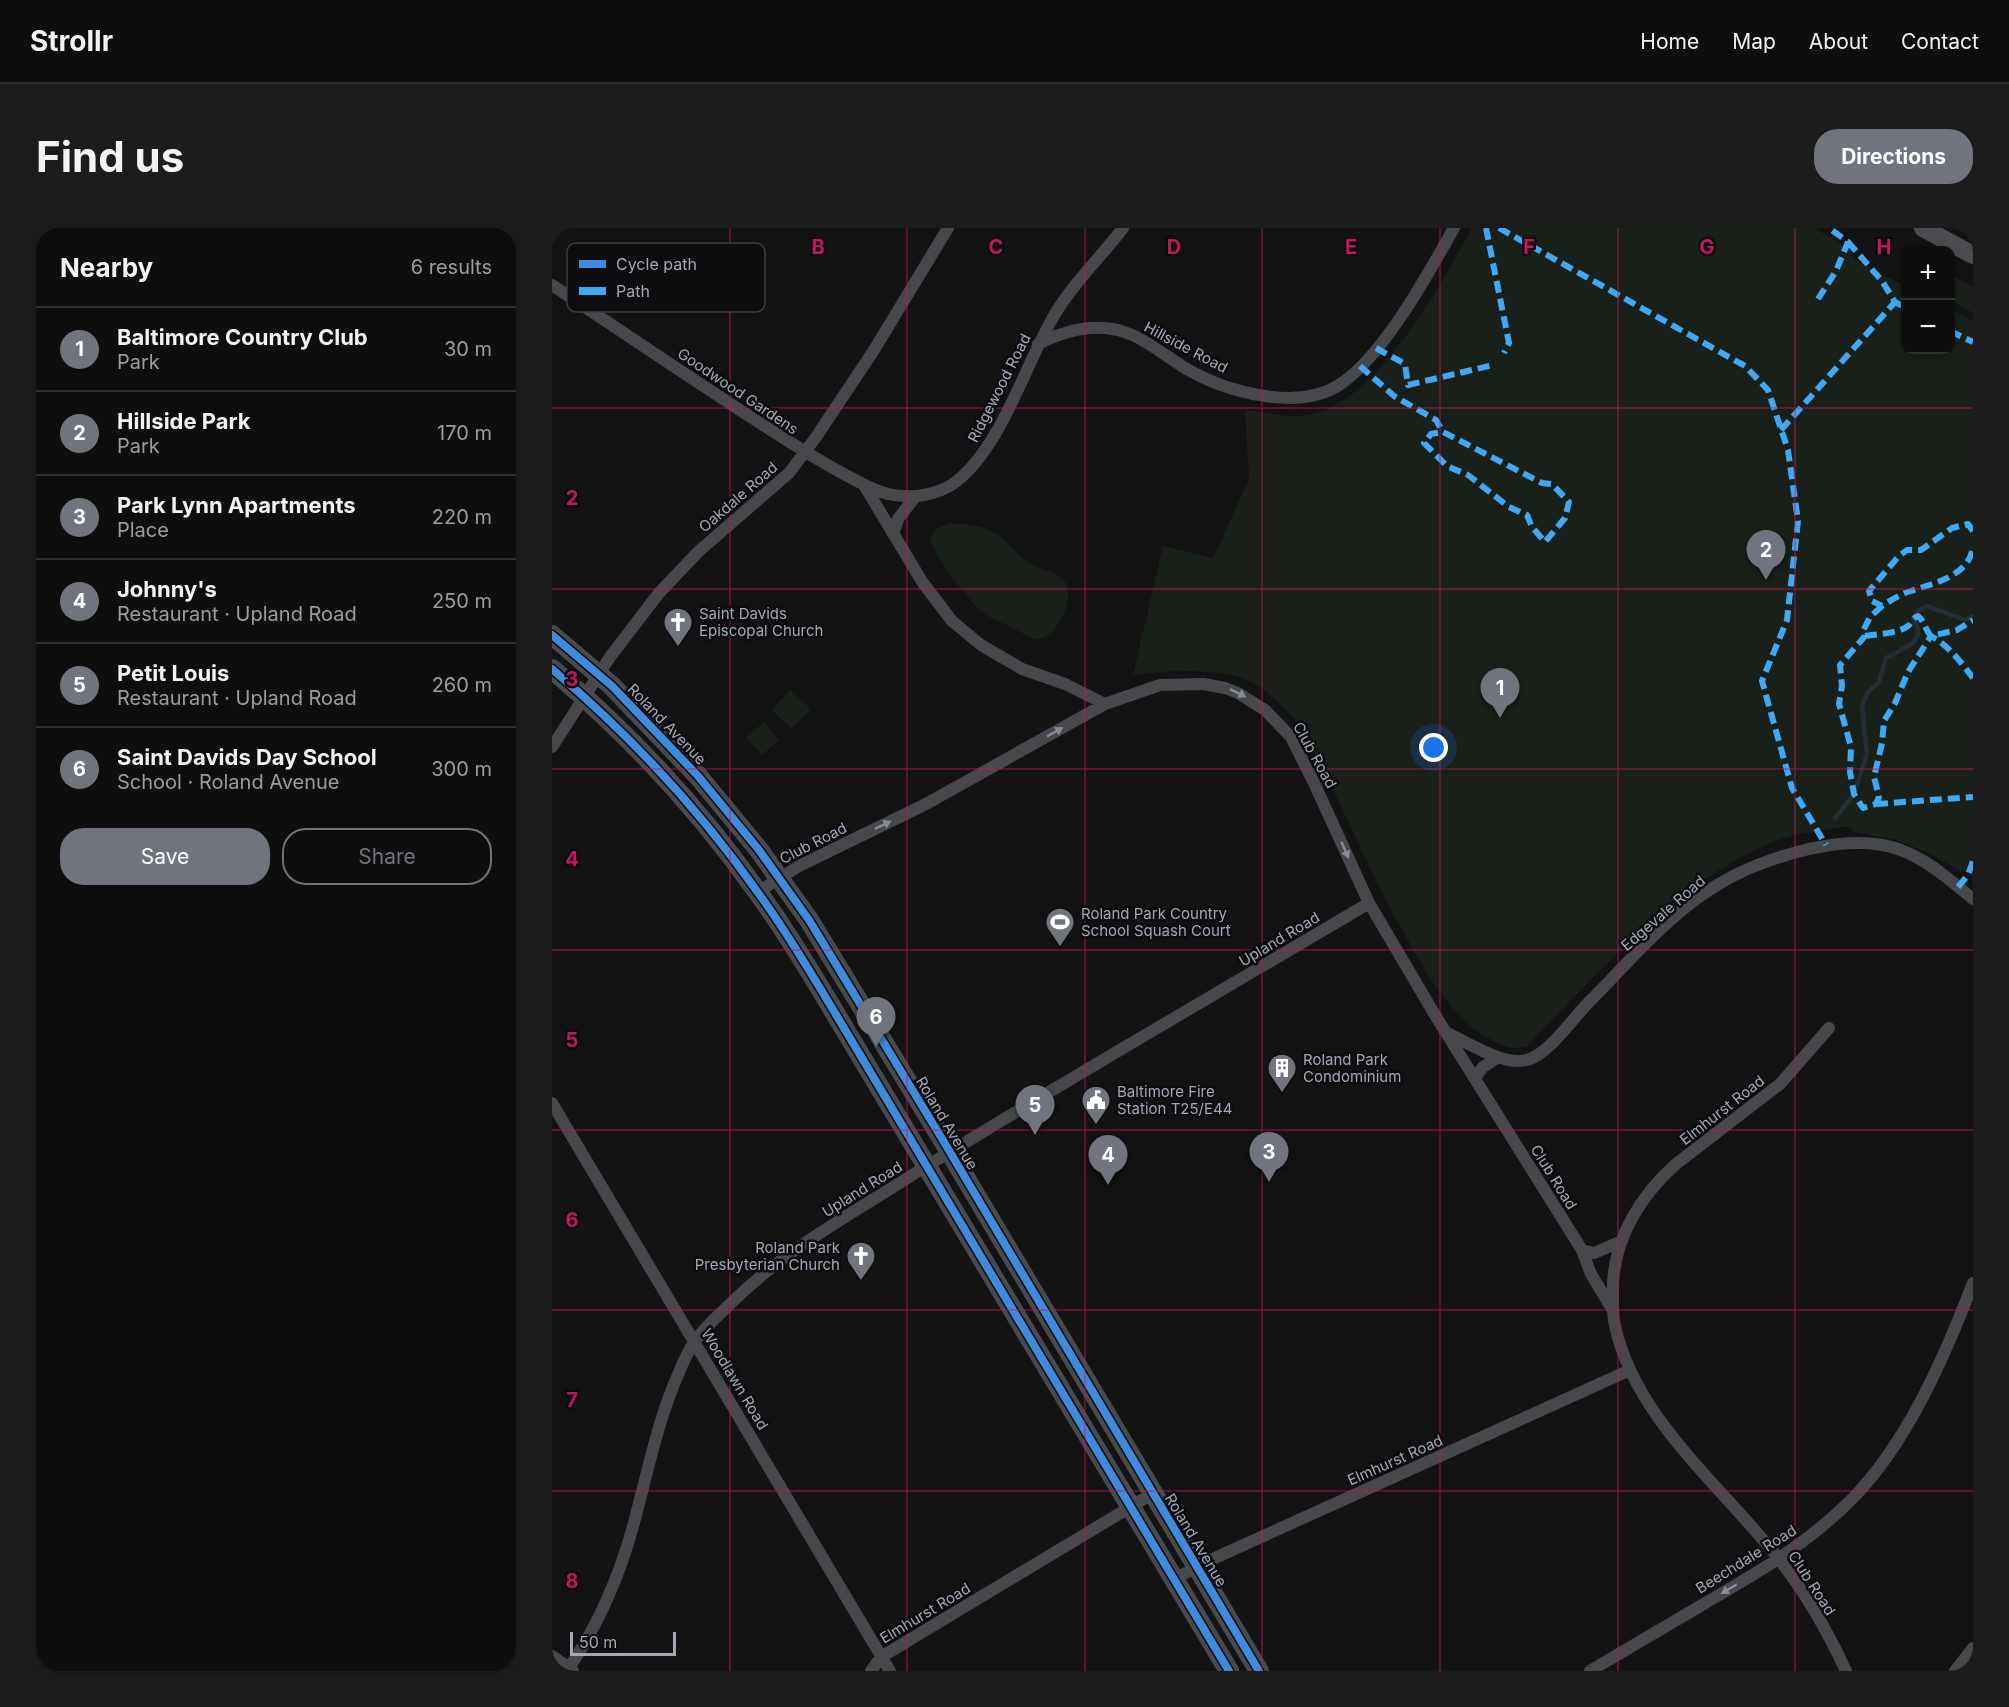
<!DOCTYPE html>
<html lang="en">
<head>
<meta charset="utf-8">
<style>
	body { margin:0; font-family:Inter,sans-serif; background:#1c1c1c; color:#f1f3f6 }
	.controls { position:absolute; right:18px; top:18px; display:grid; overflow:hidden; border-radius:12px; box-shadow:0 3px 9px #0003 }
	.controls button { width:54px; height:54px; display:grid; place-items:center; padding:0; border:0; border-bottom:2px solid #2e2e2e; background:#0e0e0e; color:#f1f3f6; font:30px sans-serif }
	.scale { position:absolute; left:18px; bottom:15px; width:106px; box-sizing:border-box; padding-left:6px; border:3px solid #a3a8b5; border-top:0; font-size:16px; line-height:21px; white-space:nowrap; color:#a3a8b5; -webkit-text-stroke:4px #0d0d0f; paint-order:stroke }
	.you { position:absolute; left:882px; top:520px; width:21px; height:21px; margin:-15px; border:4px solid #fff; border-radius:50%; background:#1a73e8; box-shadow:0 0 0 9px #1a73e833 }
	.badge { display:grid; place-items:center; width:39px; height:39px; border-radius:50%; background:#71747c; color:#fff; font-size:20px; font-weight:700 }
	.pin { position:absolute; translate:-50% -50px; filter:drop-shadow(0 2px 3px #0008) }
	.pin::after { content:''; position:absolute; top:32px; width:21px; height:18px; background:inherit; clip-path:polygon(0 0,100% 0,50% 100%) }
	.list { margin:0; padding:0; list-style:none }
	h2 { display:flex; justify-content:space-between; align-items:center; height:78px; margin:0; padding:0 24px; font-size:26px }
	h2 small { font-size:20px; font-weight:400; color:#9b9c9e }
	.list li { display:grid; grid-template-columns:39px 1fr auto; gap:18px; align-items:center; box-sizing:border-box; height:84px; padding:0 24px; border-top:2px solid #2e2e2e }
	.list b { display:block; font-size:22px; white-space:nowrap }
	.list p { margin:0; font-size:20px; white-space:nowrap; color:#9b9c9e }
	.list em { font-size:20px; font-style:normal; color:#9b9c9e }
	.actions { display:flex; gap:12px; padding:18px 24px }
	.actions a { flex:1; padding:14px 0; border:2px solid #71747c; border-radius:24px; text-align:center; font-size:21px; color:#71747c }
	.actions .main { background:#71747c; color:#fff }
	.map { position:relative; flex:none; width:1421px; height:1443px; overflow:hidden; border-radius:24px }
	header { display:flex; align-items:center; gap:36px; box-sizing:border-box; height:84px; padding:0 30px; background:#0e0e0e; border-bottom:2px solid #2e2e2e }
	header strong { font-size:28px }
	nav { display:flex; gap:33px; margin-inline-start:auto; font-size:21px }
	.intro { display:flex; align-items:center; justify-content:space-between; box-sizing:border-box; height:144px; padding:0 36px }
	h1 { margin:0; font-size:42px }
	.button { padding:15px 27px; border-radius:24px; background:#71747c; color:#fff; font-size:21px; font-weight:700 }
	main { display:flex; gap:36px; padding:0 36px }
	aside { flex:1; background:#0e0e0e; border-radius:24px; box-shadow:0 3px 9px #0003 }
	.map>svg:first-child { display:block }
	.green { fill:#19201a }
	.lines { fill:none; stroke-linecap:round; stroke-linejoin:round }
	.stream { stroke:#262e35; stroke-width:4.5 }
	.street { stroke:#47484c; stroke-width:12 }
	.secondary { stroke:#4b4c50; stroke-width:18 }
	.primary { stroke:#494a4e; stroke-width:20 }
	.quiet { stroke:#3fa9f5; stroke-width:6; stroke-dasharray:12 6; stroke-linecap:butt }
	.cycleway-casing { stroke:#0d0d0f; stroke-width:11 }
	.cycleway { stroke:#408adc; stroke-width:8 }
	.oneway { fill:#878b96 }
	.grid { fill:none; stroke:#c2185b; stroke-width:1.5; stroke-opacity:0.55 }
	.labels { text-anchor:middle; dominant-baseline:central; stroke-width:5; stroke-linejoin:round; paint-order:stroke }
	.street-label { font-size:15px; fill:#a3a8b5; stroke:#0d0d0f }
	.poi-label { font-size:15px; fill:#a3a8b5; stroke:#0d0d0f; text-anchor:start }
	.key { fill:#0d0d0f; stroke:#3a3c41; stroke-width:1.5 }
	.key-label { font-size:16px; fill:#a3a8b5 }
	.grid-label { font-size:20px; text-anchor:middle; font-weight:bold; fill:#c2185b; stroke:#0d0d0f; stroke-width:5; stroke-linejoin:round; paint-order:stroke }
</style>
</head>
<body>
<header>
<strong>Strollr</strong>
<nav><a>Home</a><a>Map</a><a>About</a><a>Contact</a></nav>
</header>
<div class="intro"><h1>Find us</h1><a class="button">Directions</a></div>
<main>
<aside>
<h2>Nearby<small>6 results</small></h2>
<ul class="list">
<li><span class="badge">1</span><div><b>Baltimore Country Club</b><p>Park</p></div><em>30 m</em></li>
<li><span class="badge">2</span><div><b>Hillside Park</b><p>Park</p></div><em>170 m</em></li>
<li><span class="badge">3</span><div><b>Park Lynn Apartments</b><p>Place</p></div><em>220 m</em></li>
<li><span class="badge">4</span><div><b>Johnny's</b><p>Restaurant · Upland Road</p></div><em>250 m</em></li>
<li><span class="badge">5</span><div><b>Petit Louis</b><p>Restaurant · Upland Road</p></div><em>260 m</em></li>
<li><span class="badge">6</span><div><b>Saint Davids Day School</b><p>School · Roland Avenue</p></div><em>300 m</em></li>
</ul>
<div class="actions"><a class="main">Save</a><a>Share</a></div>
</aside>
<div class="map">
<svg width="1421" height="1443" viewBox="0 0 1421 1443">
	<rect width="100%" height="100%" fill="#131313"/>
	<path class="green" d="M920 0H1260L1281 10 1299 25 1305 33 1353 58 1354 122H1398L1399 81 1421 93V648L1411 640 1409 644 1381 627 1342 611 1301 604 1300 599H1289C1266 603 1239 606 1218 615 1124 655 1044 747 974 819L960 820 946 816 922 801 899 778 877 750 833 671 758 513C743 488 712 454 682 448 649 440 614 443 581 447L611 318 661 330 697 251 693 181C713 185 736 190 756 187 823 178 890 55 920 0Z
		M1399 47 1421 59V85L1399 73Z
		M398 295C419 296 438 298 454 313 460 319 466 327 473 332 484 342 503 341 513 354 525 369 504 413 484 411 476 409 466 403 459 399 448 394 436 389 427 382 421 377 417 369 412 364 397 346 386 332 378 310 383 300 388 299 398 295Z
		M238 462 259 481 240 501 220 482Z
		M212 494 227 512 210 527 194 509Z"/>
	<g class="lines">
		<path class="stream" d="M1283 590 1302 566 1315 526 1310 478 1316 464 1327 454 1334 430C1351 420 1377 415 1361 390L1366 383 1375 378 1413 392 1421 388"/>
		<path class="street" d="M0 57C66 101 131 145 197 188 228 208 258 228 290 245 305 253 319 262 336 266 358 271 386 268 405 253 451 216 473 136 503 86 522 54 549 29 571 0
			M486 116C512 103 537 96 566 102 590 108 612 127 633 140 674 164 748 185 790 155 833 125 876 46 902 0
			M312 257 371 355 400 393 429 417 470 441 513 456 553 476
			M341 306 346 291 363 269
			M0 519 58 429 107 365 147 323 237 245 264 209 322 122 396 0
			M206 664 247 638 374 576 553 476 608 457 651 456 673 460 686 465 713 482 739 509 763 557 817 675 883 787 1030 1022 1039 1046 1060 1081
			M1277 800 1228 856 1124 936C1089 967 1062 1010 1061 1058 1061 1071 1060 1085 1063 1098 1084 1192 1170 1258 1226 1330 1253 1364 1276 1404 1294 1443
			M895 805C917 815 951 838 975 832 997 826 1021 790 1037 774 1078 733 1121 681 1172 653 1198 638 1228 628 1257 621 1286 615 1317 611 1346 621 1375 631 1398 652 1421 671
			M923 850 931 839 945 830
			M0 875 338 1443
			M1030 1022 1042 1025 1070 1013
			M622 1351 665 1329 1078 1142
			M0 1428 21 1443
			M15 1443C48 1395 71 1340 85 1283 97 1238 106 1193 125 1149 130 1137 135 1124 143 1113 153 1099 167 1087 179 1075 234 1021 301 985 365 944 514 852 666 765 817 675
			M319 1443 329 1429 600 1266
			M1038 1443C1077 1420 1116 1397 1155 1374 1208 1343 1255 1316 1299 1272 1355 1216 1393 1128 1421 1055
			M1403 1443 1421 1420"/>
		<path class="secondary" d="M1371 0 1421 27"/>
		<path class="primary" d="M0 407 60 458 146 548 207 622 257 692 389 909 707 1443
			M0 441C78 507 148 582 207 666 235 704 259 745 283 785L677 1443"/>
		<path class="quiet" d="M934 0 957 115 952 125
			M947 0 1193 138 1216 162 1236 222 1246 293 1235 392 1210 453 1240 560 1274 617
			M1296 14 1330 53 1343 74 1354 80
			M1266 71 1284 43 1296 14 1277 0
			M1398 103 1421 114
			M824 120 853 136 856 157 941 137
			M808 138 842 168 884 192 891 204 990 255 1000 256 1017 274 1013 290 993 314 980 299 975 287 957 279 916 247 895 238 872 215 879 206 891 204
			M1229 202 1343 74
			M1421 303 1416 296 1400 300 1369 322H1355L1346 329 1317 363 1320 373 1330 378C1339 372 1349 366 1359 363 1382 355 1418 348 1421 318
			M1330 378 1318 389 1311 403 1313 408 1288 437 1290 458 1287 476 1299 519 1298 544 1302 566 1311 580 1324 576 1327 569 1322 549 1330 515 1332 493 1343 475 1356 444 1379 408C1397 418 1409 434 1421 450
			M1313 408C1325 406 1345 406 1356 398 1361 394 1359 391 1366 388 1373 394 1373 402 1379 408L1405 402 1421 392
			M1324 576 1421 569
			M1406 659 1416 647 1421 633"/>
		<g class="cycleway-casing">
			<path id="cycleway" d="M0 407 60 458 146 548 207 622 257 692 389 909 707 1443
				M0 441C78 507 148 582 207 666 235 704 259 745 283 785L677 1443"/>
		</g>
		<use href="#cycleway" class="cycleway"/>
	</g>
	<defs><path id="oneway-solid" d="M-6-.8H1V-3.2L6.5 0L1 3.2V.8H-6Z" transform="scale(1.5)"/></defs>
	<g class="oneway">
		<use href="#oneway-solid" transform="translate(686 465) rotate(26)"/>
		<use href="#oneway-solid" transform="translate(503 504) rotate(-29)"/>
		<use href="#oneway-solid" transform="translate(331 597) rotate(-26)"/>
		<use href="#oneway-solid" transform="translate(793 622) rotate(66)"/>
		<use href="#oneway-solid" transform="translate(1177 1361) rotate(150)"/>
	</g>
	<path class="grid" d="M178 0V1443M355 0V1443M533 0V1443M710 0V1443M888 0V1443M1066 0V1443M1243 0V1443M0 180H1421M0 361H1421M0 541H1421M0 722H1421M0 902H1421M0 1082H1421M0 1263H1421"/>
	<defs>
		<g id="church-pin" transform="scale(1.5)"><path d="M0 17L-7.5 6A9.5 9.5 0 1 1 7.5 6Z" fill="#71747c" stroke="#0d0d0f"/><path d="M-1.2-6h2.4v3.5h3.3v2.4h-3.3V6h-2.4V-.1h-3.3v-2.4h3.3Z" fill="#fff"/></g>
		<g id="stadium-pin" transform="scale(1.5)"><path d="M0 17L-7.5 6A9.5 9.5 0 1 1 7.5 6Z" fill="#71747c" stroke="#0d0d0f"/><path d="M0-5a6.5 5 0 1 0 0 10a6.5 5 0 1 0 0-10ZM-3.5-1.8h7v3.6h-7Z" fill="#fff"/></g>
		<g id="building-pin" transform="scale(1.5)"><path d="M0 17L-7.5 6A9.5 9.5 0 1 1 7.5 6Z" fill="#71747c" stroke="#0d0d0f"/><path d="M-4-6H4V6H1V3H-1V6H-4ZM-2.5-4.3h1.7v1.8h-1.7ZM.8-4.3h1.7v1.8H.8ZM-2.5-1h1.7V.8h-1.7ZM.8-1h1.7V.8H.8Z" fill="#fff"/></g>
		<g id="civic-pin" transform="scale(1.5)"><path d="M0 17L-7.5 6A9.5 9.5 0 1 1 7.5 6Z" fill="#71747c" stroke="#0d0d0f"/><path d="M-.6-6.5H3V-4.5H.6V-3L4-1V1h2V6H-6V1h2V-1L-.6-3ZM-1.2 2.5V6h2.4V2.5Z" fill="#fff"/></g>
	</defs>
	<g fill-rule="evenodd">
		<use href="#church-pin" x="126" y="394"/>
		<use href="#stadium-pin" x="508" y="694"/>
		<use href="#building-pin" x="730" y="840"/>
		<use href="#civic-pin" x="544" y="872"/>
		<use href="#church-pin" x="309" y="1028"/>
	</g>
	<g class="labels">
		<g class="street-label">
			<text transform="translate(634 119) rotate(28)">Hillside Road</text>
			<text transform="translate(447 160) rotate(-63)">Ridgewood Road</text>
			<text transform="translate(186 163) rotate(34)">Goodwood Gardens</text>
			<text transform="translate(186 269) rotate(-41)">Oakdale Road</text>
			<text transform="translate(115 496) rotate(46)">Roland Avenue</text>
			<text transform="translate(763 527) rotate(61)">Club Road</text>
			<text transform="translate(261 615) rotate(-27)">Club Road</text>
			<text transform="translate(1111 685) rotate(-41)">Edgevale Road</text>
			<text transform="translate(727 711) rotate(-31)">Upland Road</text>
			<text transform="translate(1170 882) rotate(-38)">Elmhurst Road</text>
			<text transform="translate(395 895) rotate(59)">Roland Avenue</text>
			<text transform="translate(1002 949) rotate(58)">Club Road</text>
			<text transform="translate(310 961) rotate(-32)">Upland Road</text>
			<text transform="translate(183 1151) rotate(59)">Woodlawn Road</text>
			<text transform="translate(843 1232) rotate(-24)">Elmhurst Road</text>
			<text transform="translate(644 1312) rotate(59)">Roland Avenue</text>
			<text transform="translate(1194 1331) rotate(-32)">Beechdale Road</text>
			<text transform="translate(1260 1355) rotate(57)">Club Road</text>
			<text transform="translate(373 1385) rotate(-31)">Elmhurst Road</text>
		</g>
		<g class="poi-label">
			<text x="147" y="385">Saint Davids<tspan x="147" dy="17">Episcopal Church</tspan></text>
			<text x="529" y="685">Roland Park Country<tspan x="529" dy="17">School Squash Court</tspan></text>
			<text x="751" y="831">Roland Park<tspan x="751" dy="17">Condominium</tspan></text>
			<text x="565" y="863">Baltimore Fire<tspan x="565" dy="17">Station T25/E44</tspan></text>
			<text x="288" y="1019" text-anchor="end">Roland Park<tspan x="288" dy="17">Presbyterian Church</tspan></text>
		</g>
	</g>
	<rect x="15" y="15" width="198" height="69" rx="9" class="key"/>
	<rect x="27" y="32" width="27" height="8" fill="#408adc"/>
	<rect x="27" y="59" width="27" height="8" fill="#3fa9f5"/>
	<g class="key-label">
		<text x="64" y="42">Cycle path</text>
		<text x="64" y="69">Path</text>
	</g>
	<g class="grid-label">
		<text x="266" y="26">B</text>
		<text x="444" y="26">C</text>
		<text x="622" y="26">D</text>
		<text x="799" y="26">E</text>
		<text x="977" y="26">F</text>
		<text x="1155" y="26">G</text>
		<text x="1332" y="26">H</text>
		<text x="20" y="277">2</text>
		<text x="20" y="458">3</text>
		<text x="20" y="638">4</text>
		<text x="20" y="819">5</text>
		<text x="20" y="999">6</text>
		<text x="20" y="1179">7</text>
		<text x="20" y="1360">8</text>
	</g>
</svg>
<div class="controls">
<button>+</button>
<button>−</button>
</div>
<div class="scale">50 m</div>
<div class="you"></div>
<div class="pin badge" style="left:948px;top:490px">1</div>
<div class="pin badge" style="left:1214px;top:352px">2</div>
<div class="pin badge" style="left:717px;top:954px">3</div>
<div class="pin badge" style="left:556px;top:957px">4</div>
<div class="pin badge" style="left:483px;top:907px">5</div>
<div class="pin badge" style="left:324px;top:819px">6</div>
</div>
</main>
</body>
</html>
